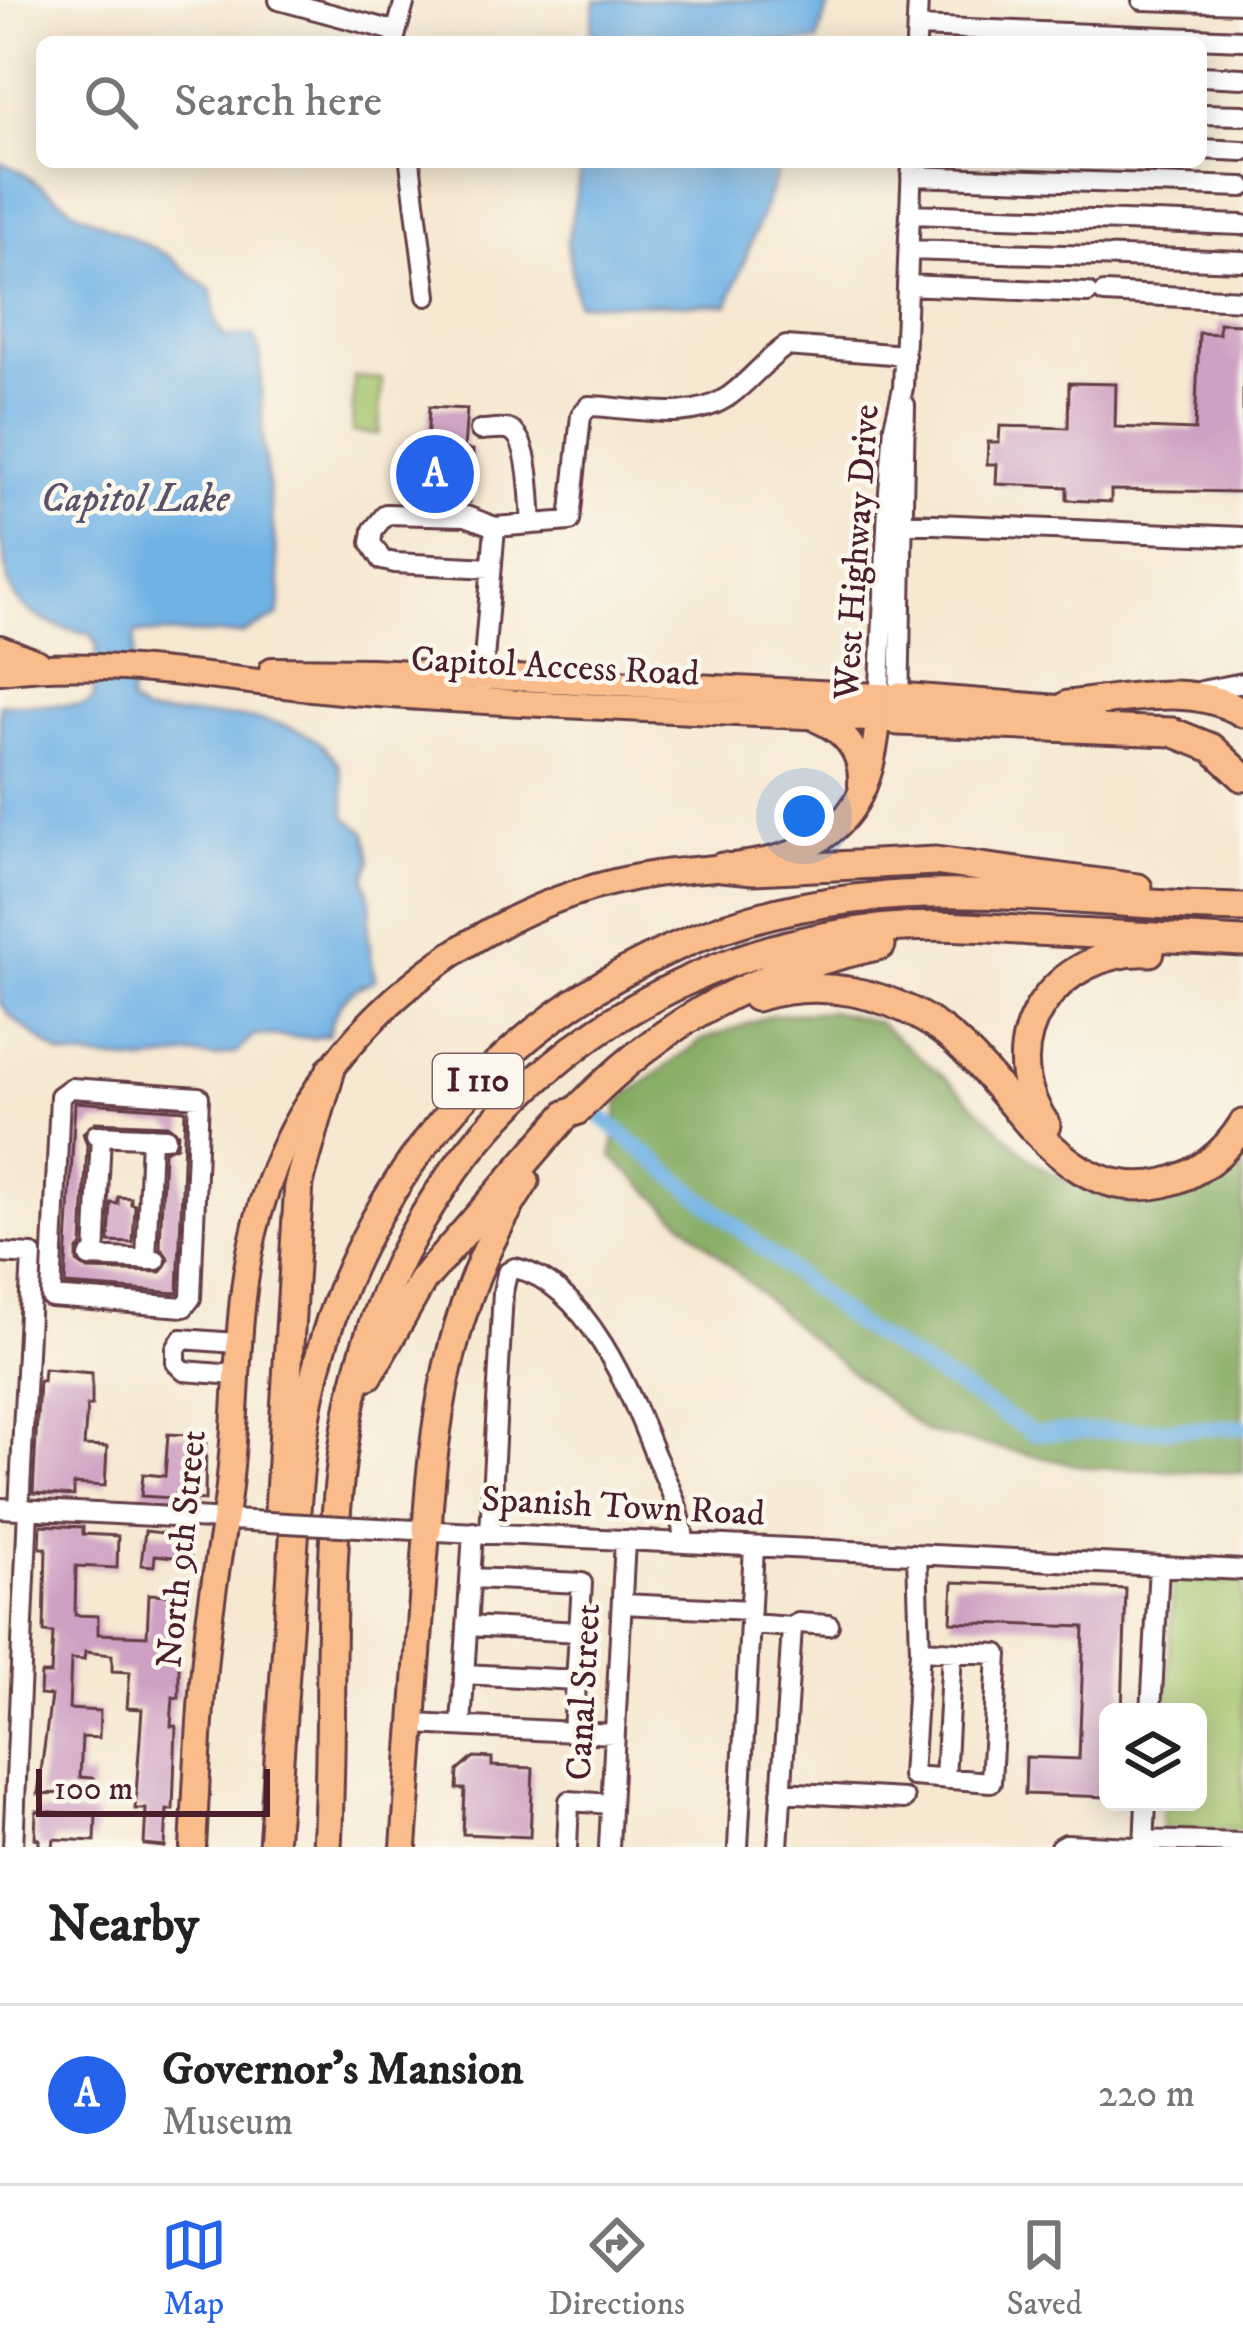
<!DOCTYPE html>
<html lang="en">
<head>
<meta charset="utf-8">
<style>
	body { margin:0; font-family:"IM FELL DW Pica",serif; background:#f2f2f2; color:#222 }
	.controls { position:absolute; right:36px; bottom:36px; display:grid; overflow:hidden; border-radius:18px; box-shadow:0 6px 30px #0003 }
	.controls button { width:108px; height:108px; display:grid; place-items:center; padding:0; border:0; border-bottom:3px solid #e0e0e0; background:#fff; color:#222; font:60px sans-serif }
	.scale { position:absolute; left:36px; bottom:30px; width:234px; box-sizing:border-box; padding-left:12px; border:6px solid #4a1f2b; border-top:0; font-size:33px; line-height:42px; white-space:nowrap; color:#4a1f2b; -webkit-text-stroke:9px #fbf7ec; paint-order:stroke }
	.you { position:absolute; left:804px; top:816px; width:42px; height:42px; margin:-30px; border:9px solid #fff; border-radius:50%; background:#1a73e8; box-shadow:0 0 0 18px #1a73e833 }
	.badge { display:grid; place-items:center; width:78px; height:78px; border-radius:50%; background:#2563eb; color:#fff; font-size:39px; font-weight:700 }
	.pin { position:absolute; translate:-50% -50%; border:6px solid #fff; box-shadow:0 3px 12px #0006 }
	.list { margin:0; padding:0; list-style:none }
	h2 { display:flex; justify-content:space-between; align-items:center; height:156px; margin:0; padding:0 48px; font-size:51px }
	h2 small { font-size:39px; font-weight:400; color:#767676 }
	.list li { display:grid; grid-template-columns:78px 1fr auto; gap:36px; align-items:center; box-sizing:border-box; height:180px; padding:0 48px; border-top:3px solid #e0e0e0 }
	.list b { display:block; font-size:45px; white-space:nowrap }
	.list p { margin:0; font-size:39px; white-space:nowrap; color:#767676 }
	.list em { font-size:39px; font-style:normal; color:#767676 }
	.icon { flex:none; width:66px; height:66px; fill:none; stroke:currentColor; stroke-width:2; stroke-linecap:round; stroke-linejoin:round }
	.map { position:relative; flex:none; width:1243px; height:1847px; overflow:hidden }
	.search { position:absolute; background:#fff; box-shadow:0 6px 30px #0003; left:36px; right:36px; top:36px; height:132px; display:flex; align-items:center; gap:30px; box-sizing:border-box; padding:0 42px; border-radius:18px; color:#767676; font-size:45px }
	.sheet { height:336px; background:#fff }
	nav { display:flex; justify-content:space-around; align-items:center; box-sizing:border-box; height:168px; border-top:3px solid #e0e0e0; background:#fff; font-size:33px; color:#767676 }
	nav a { display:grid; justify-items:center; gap:6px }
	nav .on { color:#2563eb }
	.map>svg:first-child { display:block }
	.green { fill:#a6c66f; stroke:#78724d; stroke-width:3 }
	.forest { fill:#84ab62; stroke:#676546; stroke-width:3 }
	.water { fill:#71b2e5; stroke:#5e6888; stroke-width:3 }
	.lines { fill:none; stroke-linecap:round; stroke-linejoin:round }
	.canal { stroke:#71b2e5; stroke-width:16 }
	.building { fill:#cea0c3; fill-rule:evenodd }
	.minor-casing { stroke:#643d44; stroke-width:24 }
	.major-casing { stroke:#643d44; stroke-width:30 }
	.highway-casing { stroke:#643d44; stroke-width:33 }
	.minor { stroke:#fff; stroke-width:18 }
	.major { stroke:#f9bc8a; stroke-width:24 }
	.highway { stroke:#f9bc8a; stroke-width:27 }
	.minor-bridge-casing { stroke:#643d44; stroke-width:24; stroke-linecap:butt }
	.minor-bridge { stroke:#fff; stroke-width:18 }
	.labels { text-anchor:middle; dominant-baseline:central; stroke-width:9; stroke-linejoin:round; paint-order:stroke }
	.shield { fill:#fbf7ec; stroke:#7f6065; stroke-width:3 }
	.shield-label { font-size:33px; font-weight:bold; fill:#4a1f2b }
	.street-label { font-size:36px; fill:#4a1f2b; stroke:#fbf7ec }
	.water-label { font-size:39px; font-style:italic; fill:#58526c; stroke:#fbf7ec }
</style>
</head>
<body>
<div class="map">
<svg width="1243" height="1847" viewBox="0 0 1243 1847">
	<rect width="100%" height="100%" fill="#fbf7ec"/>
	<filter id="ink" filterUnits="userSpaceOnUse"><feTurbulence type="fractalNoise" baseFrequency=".00833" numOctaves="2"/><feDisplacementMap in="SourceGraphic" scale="24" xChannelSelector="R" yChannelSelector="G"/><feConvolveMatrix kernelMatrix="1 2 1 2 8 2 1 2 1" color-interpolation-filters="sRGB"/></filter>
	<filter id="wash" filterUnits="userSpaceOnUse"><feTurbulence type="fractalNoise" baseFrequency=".004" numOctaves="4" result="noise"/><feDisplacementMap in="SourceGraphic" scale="48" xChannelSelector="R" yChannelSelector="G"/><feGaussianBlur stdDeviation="2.7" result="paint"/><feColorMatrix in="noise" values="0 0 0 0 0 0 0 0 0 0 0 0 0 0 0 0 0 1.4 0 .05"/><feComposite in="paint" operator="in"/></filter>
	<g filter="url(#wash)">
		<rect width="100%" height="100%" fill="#f6e8d1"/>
		<path class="green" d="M354 377 382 379 379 434 352 432Z
			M1173 1578 1243 1582V1830L1162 1828 1163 1802H1198V1712H1167Z"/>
		<path class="forest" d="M831 1011 877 1022 950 1082 1035 1163 1073 1184 1135 1205 1178 1198 1212 1184 1243 1149V1473L1090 1468 926 1432 802 1332 612 1157 619 1101 702 1040 772 1015Z"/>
		<path class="water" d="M595 0H830L817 42H590Z
			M0 162 20 171 76 211 167 255 212 291 216 322 224 337 253 335 260 353 263 443 281 596 278 616 242 634 135 633 130 703 145 714C203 718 303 706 337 762 345 775 343 801 346 817L366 833 371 861 365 878 371 901 368 936 375 980C345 990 336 1006 328 1035L314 1038 253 1035 238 1052 216 1057 190 1055 144 1062 62 1056 12 1018 0 1003V704L83 705 93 700 97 646 91 633C64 632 20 615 10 587 5 571 5 554 0 538Z
			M582 162H781L728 305 577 303 567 244Z"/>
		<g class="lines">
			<path class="canal" d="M600 1116 856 1324 1033 1433 1243 1427"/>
		</g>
		<g id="blocks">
			<path class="building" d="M1219 323 1243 324V492L1111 490V502L1067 500V487L996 484 997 464H987L988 442H999L1000 426 1068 428 1069 383 1116 384 1115 427 1195 430 1199 333 1219 334Z
				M429 407 467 409 464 449 473 450 470 502 398 499 400 446 427 447Z
				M75 1102 185 1110 178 1293 65 1285ZM95 1122 167 1125 178 1133 177 1146 164 1151 160 1247 169 1259 161 1272 88 1270 77 1262V1251L82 1246 87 1145 83 1133Z
				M118 1197 131 1198V1204L135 1205 133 1243 109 1242 111 1203 118 1204Z
				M44 1369 92 1373V1406H87L84 1446 107 1447 105 1486 74 1484V1496L33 1493 39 1381H43Z
				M168 1434 206 1436 205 1500 141 1496 143 1474 165 1476Z
				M41 1525 83 1527V1534L118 1536 117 1568 76 1566 75 1615 98 1616V1634L147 1636 149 1594 186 1596 185 1618H179V1698L173 1697 171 1726H176L173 1810H167L165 1847 144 1845 146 1809H135L142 1709 127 1708 130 1672 112 1671V1655L85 1652 84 1660 71 1659 69 1709 100 1711 99 1738 82 1737 80 1777 93 1778 91 1792 38 1794 51 1696 40 1695 41 1674H51L53 1633 44 1632 46 1548H40Z
				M145 1531 188 1536 191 1559 155 1555 154 1566 141 1565Z
				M953 1582 1126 1589 1122 1712H1108V1797L1025 1794 1026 1757 1079 1759 1084 1627 951 1622Z
				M474 1757 492 1758V1766L533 1768 530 1837 463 1834 465 1789H457L458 1771Z
				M36 1811 96 1815 95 1841 54 1839 53 1847H39V1839L35 1838Z"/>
		</g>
	</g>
	<g filter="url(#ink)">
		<use href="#blocks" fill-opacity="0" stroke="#643d44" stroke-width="3"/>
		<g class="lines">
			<g class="minor-casing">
				<path id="minor" d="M279 0 394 31
					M1142 0 1243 3
					M917 27 1243 40
					M395 37 405 0
					M916 42 918 0
					M1201 76 1243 78
					M1201 114 1243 115
					M1201 149 1243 151
					M410 162 427 296
					M911 176 1243 187
					M910 214 1243 225
					M909 250 1243 261
					M907 285 1088 293
					M1104 293 1243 300
					M480 430C489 430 503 427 510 430 531 439 530 504 532 524
					M887 522 1243 537
					M491 568 395 563 382 560 371 543 373 530 386 514 466 516 495 527
					M482 684 495 527 570 521 581 415 589 406C634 407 689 424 729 396 750 381 764 361 786 346L905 355
					M1201 691 1243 683
					M899 707 905 405
					M879 708 888 505 894 426 903 388 912 162
					M71 1088 199 1097 191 1298 184 1307 51 1297 60 1096Z
					M96 1135 166 1138
					M0 1253 32 1255 19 1509
					M89 1257 156 1260
					M95 1257 101 1135
					M146 1260 151 1137
					M235 1375 184 1371 176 1363V1349L182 1339 236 1343
					M0 1508 250 1521
					M396 1529 1243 1570
					M490 1533 503 1292 507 1273 515 1268C587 1284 631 1394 655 1455 667 1482 683 1513 684 1543
					M917 1555 920 1650 912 1776 991 1782 998 1654 920 1650
					M471 1578 582 1583 573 1732
					M622 1604 751 1610
					M750 1624 792 1627 778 1847
					M467 1626 580 1632
					M792 1627 798 1623 829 1625
					M464 1674 577 1680
					M1151 1712 1159 1566
					M414 1724 615 1734
					M461 1726 473 1532
					M945 1779 952 1652
					M781 1792 904 1799
					M1144 1840 1243 1843
					M13 1847 28 1509
					M567 1847 569 1801 611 1804
					M609 1847 625 1540
					M738 1847 754 1547
					M1060 1847 1065 1844 1135 1847
					M1144 1847 1146 1802"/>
			</g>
			<g class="major-casing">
				<path id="major" d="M0 648 38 663
					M272 670 372 671 899 697
					M0 671C118 656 235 683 353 692 531 706 711 711 890 720
					M818 720C846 732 863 753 861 785
					M193 1847C197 1781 199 1714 206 1648 211 1597 221 1546 228 1495 245 1357 226 1244 300 1116 374 988 509 896 655 874 709 866 776 870 822 838 863 811 874 766 878 720
					M404 1847 427 1530"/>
			</g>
			<g class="highway-casing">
				<path id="highway" d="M899 697 1090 712
					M1068 705C1125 699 1192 682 1243 713
					M898 721 1172 732 1212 748 1243 777
					M722 867 754 870 935 861 1138 888
					M756 997C819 978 887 991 940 1029 1012 1080 1056 1207 1164 1183 1198 1175 1225 1153 1243 1124
					M1046 1125C988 1043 1055 948 1150 952
					M369 1375 422 1281 567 1114 576 1111C666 1018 755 972 881 945
					M279 1510 299 1183 331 1069
					M427 1530C434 1405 455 1287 525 1181
					M273 1847C279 1760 285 1672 291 1585 296 1516 298 1446 314 1378 373 1124 594 927 854 899 982 884 1114 906 1243 908
					M327 1847C335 1711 324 1564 346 1430 391 1156 612 951 889 928 938 924 986 928 1035 931 1104 934 1174 938 1243 942"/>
			</g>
			<use href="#minor" class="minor"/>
			<use href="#major" class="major"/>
			<use href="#highway" class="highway"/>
			<g class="minor-bridge-casing">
				<path id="minor-bridge" d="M250 1521 396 1529"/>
			</g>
			<use href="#minor-bridge" class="minor-bridge"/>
		</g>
	</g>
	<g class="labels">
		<rect class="shield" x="433" y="1054" width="90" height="54" rx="9"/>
		<g class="shield-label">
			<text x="478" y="1081">I 110</text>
		</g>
		<g class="street-label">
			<text transform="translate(857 552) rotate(-86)">West Highway Drive</text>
			<text transform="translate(555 667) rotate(3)">Capitol Access Road</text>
			<text transform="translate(623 1507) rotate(3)">Spanish Town Road</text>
			<text transform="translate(182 1549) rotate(-84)">North 9th Street</text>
			<text transform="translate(584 1692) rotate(-87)">Canal Street</text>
		</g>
		<g class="water-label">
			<text x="135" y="499">Capitol Lake</text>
		</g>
	</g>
</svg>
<div class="controls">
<button><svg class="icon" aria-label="layers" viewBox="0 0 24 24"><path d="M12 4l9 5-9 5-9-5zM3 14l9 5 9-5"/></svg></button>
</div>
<div class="scale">100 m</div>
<div class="you"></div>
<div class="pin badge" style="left:435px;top:474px">A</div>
<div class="search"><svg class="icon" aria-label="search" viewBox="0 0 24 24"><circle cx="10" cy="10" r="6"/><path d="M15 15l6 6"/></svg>Search here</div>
</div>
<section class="sheet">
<h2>Nearby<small></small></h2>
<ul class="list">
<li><span class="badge">A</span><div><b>Governor's Mansion</b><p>Museum</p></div><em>220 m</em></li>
</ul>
</section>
<nav>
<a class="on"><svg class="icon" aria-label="map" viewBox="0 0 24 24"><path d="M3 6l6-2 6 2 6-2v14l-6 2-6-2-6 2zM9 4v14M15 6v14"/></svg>Map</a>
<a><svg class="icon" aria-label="directions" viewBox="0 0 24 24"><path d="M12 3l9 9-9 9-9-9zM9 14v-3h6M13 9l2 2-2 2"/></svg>Directions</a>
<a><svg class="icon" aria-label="saved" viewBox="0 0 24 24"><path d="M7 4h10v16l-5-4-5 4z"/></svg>Saved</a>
</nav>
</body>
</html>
